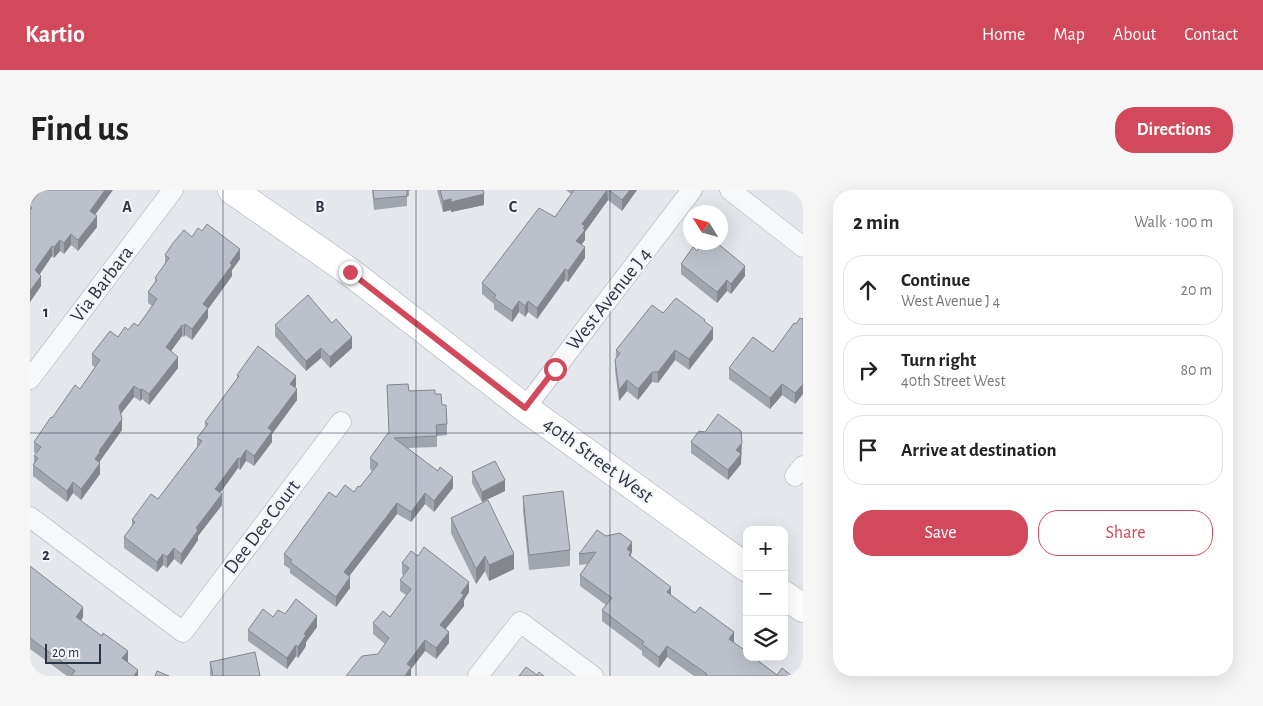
<!DOCTYPE html>
<html lang="en">
<head>
<meta charset="utf-8">
<style>
	body { margin:0; font-family:"Alegreya Sans",sans-serif; background:#f6f6f6; color:#222 }
	.controls { position:absolute; right:15px; bottom:15px; display:grid; overflow:hidden; border-radius:10px; box-shadow:0 5px 20px #0002 }
	.controls button { width:45px; height:45px; display:grid; place-items:center; padding:0; border:0; border-bottom:1px solid #e0e0e0; background:#fff; color:#222; font:25px sans-serif }
	.compass { position:absolute; left:653px; top:15px; width:45px; height:45px; border-radius:50%; background:#fff; box-shadow:0 5px 20px #0002; rotate:307deg }
	.scale { position:absolute; left:15px; bottom:12px; width:56px; box-sizing:border-box; padding-left:5px; border:2px solid #2b3445; border-top:0; font-size:14px; line-height:18px; white-space:nowrap; color:#2b3445; -webkit-text-stroke:4px #f4f6f9; paint-order:stroke }
	.stop { position:absolute; width:15px; height:15px; margin:-11px; border:4px solid #d1495b; border-radius:50%; background:#fff }
	.stop.end { background:#d1495b; border-color:#fff; box-shadow:0 1px 5px #0008 }
	.list { margin:0; padding:0; list-style:none }
	h2 { display:flex; justify-content:space-between; align-items:center; height:65px; margin:0; padding:0 20px; font-size:21px }
	h2 small { font-size:16px; font-weight:400; color:#767676 }
	.list li { display:grid; grid-template-columns:32px 1fr auto; gap:15px; align-items:center; box-sizing:border-box; height:70px; margin:0 10px 10px; padding:0 10px; border:1px solid #e0e0e0; border-radius:20px }
	.list b { display:block; font-size:19px; white-space:nowrap }
	.list p { margin:0; font-size:16px; white-space:nowrap; color:#767676 }
	.list em { font-size:16px; font-style:normal; color:#767676 }
	.actions { display:flex; gap:10px; padding:15px 20px }
	.actions a { flex:1; padding:11px 0; border:1px solid #d1495b; border-radius:20px; text-align:center; font-size:18px; color:#d1495b }
	.actions .main { background:#d1495b; color:#fff }
	.icon { flex:none; width:28px; height:28px; fill:none; stroke:currentColor; stroke-width:2; stroke-linecap:round; stroke-linejoin:round }
	.map { position:relative; flex:none; width:773px; height:486px; overflow:hidden; border-radius:20px }
	header { display:flex; align-items:center; gap:30px; box-sizing:border-box; height:70px; padding:0 25px; background:#d1495b; color:#fff }
	header strong { font-size:24px }
	nav { display:flex; gap:28px; margin-inline-start:auto; font-size:18px }
	.intro { display:flex; align-items:center; justify-content:space-between; box-sizing:border-box; height:120px; padding:0 30px }
	h1 { margin:0; font-size:35px }
	.button { padding:12px 22px; border-radius:20px; background:#d1495b; color:#fff; font-size:18px; font-weight:700 }
	main { display:flex; gap:30px; padding:0 30px }
	aside { flex:1; background:#fff; border-radius:20px; box-shadow:0 5px 20px #0002 }
	.map>svg:first-child { display:block }
	.lines { fill:none; stroke-linecap:round; stroke-linejoin:round }
	.minor-casing { stroke:#a9aeb7; stroke-width:21 }
	.secondary-casing { stroke:#a9aeb7; stroke-width:29 }
	.minor { stroke:#f7f8fa; stroke-width:20 }
	.secondary { stroke:#fff; stroke-width:28 }
	.wall { fill:#a1a5ae }
	.shaded-wall { fill:#83868d }
	.building { fill:#bbc0ca; stroke:#83868d }
	.route { stroke:#d1495b; stroke-width:6 }
	.grid { fill:none; stroke:#2b3445; stroke-width:1; stroke-opacity:0.55 }
	.labels { text-anchor:middle; dominant-baseline:central; stroke-width:4; stroke-linejoin:round; paint-order:stroke }
	.street-label { font-size:20px; fill:#2b3445; stroke:#f4f6f9 }
	.grid-label { font-size:16px; text-anchor:middle; font-weight:bold; fill:#2b3445; stroke:#f4f6f9; stroke-width:4; stroke-linejoin:round; paint-order:stroke }
</style>
</head>
<body>
<header>
<strong>Kartio</strong>
<nav><a>Home</a><a>Map</a><a>About</a><a>Contact</a></nav>
</header>
<div class="intro"><h1>Find us</h1><a class="button">Directions</a></div>
<main>
<div class="map">
<svg width="773" height="486" viewBox="0 0 773 486">
	<rect width="100%" height="100%" fill="#e4e7ec"/>
	<g class="lines">
		<g class="minor-casing">
			<path id="minor" d="M700 0 773 57
				M0 189 143 0
				M495 218 662 0
				M765 286 773 276
				M0 327 153 442 311 232
				M448 486 490 432 563 486"/>
		</g>
		<g class="secondary-casing">
			<path id="secondary" d="M202 0 320 82 495 218 717 378
				M754 405 773 418"/>
		</g>
		<use href="#minor" class="minor"/>
		<use href="#secondary" class="secondary"/>
	</g>
	<path class="wall" d="M342 0H382L379 1V6L377 7V16L344 20Z
		M407 0H453L454 15 421 22V20L413 22Z
		M536 0H607L592 21 578 10 555 42V50L551 55 555 68 538 92 535 90 507 129 498 122 495 127 489 122 482 132 464 119V114L452 104V93L525 27 541 4Z
		M0 14 65 25 67 37 48 61 41 55 34 64 30 61 24 68 22 66 10 84 11 96 0 112Z
		M162 47 210 69 202 80V86L178 119V128L162 150 155 145 154 147 152 146 141 161 148 178 119 215 112 209 110 211 104 207 91 224 92 240 70 271V284L51 310 43 303 37 312 3 286V275L4 273V266L6 264 4 262V252L22 228 50 199 65 177 62 175V164L98 140 108 136 122 116 118 113V102L125 92V88L135 75V65Z
		M667 61 715 86 701 104 697 101 687 113 651 84V74Z
		M633 123 675 132 683 149 659 180 645 170 628 193 622 192 608 210 597 201 589 211 585 181 586 160Z
		M773 128V204L765 214 752 205 740 219 699 189V178L743 162 766 134Z
		M302 133 322 158 300 178 291 168 276 181 245 146V135Z
		M207 185 266 196 265 198 267 210 242 244V252L224 276 216 271 210 280 208 278 190 303 192 315 168 346V350L151 375 144 369 137 378 133 375 127 382 94 358V347L102 336V330L128 309 167 257V248L175 237V232L207 189Z
		M357 195 379 201 405 204 412 215 417 234V245L407 246V257L378 258 423 298 404 322 395 314 381 332 367 324 319 386 320 398 306 417 260 383V379L254 375V364L306 307 324 302 330 297 342 281 340 279V268L359 244Z
		M661 252 712 263 711 265V274L698 290 661 263Z
		M442 282 475 301 452 312 442 293Z
		M493 306 540 360V376L499 380 493 321Z
		M421 328 484 379 459 391 455 381 446 394 421 343Z
		M576 346 602 362 601 364V367L641 405 747 485 762 486H664L637 467 629 478 612 465V461L572 431V420L576 415 550 396V385L558 374 549 375V364Z
		M372 373 439 402 434 410V416L415 439 419 453 406 469 395 461 381 479V486L348 464 355 454 343 444V433L360 427 376 405 370 401V390L374 385 372 384Z
		M0 376 53 427 51 431 97 472 108 486H37L0 459Z
		M255 424 287 437 276 452V456L268 468 266 466 257 479 218 451V440L243 427Z
		M180 472 230 486H180Z"/>
	<path class="shaded-wall" d="M75 0H83L60 32V21Z
		M577 0 578 10 555 42V50L546 62V51L552 34Z
		M600 0H607L592 21V10Z
		M454 4V15L421 22V12Z
		M421 9V20L413 22V11Z
		M67 26V37L48 61V50Z
		M41 44V55L34 64V53Z
		M30 50V61L24 68V57Z
		M22 56V66L5 91V80Z
		M555 57V68L538 92V81Z
		M210 59V69L202 80V86L178 119V128L162 150V139L173 114 200 73Z
		M715 76V86L701 104V94Z
		M535 79V90L507 129V118Z
		M11 86V96L0 112V101Z
		M697 90V101L687 113V102Z
		M489 111V122L482 132V121Z
		M498 111V122L495 127V116Z
		M155 134V145L154 147V136Z
		M152 135V146L136 168V157Z
		M683 138V149L659 180V169Z
		M322 147V158L300 178V167Z
		M291 158V168L276 181V171Z
		M645 160V170L628 193V182Z
		M148 167V178L119 215V204Z
		M622 182V192L608 210V199Z
		M266 186V196L260 205V194Z
		M597 190V201L589 211V200Z
		M752 194V205L740 219V208Z
		M773 194V204L765 214V203Z
		M104 196V207L89 226V216Z
		M112 199V209L110 211V200Z
		M267 199V210L242 244V252L224 276V266L238 238Z
		M92 229V240L70 271V273L65 269 69 261Z
		M712 253 711 274 698 290V280L706 260Z
		M216 260V271L210 280V269Z
		M208 268V278L185 310V299Z
		M70 273V284L51 310V299Z
		M423 287V298L404 322V311Z
		M475 290V301L452 312V302Z
		M43 292V303L37 312V301Z
		M395 303V314L381 332V322Z
		M192 304V315L168 346V350L151 375V364L166 338Z
		M367 313V324L314 393V382Z
		M602 352V362L601 364V372L597 359Z
		M144 358V369L137 378V367Z
		M133 364V375L127 382V372Z
		M484 364V379L459 391V375Z
		M455 366V381L446 394V379Z
		M320 387V398L306 417V407Z
		M439 392V402L434 410V416L410 446V435L431 403Z
		M641 397V407L637 402Z
		M53 417V427L46 438V427Z
		M287 426V437L276 452V456L268 468V457L274 444Z
		M419 442V453L406 469V458Z
		M704 442V453L699 449Z
		M395 450V461L381 479V486H375L377 474Z
		M266 455V466L257 479V468Z
		M637 456V467L629 478V467Z
		M98 461V472L92 479V468Z
		M108 480V486H104Z"/>
	<path class="building" d="M11 0H75L60 21 67 26 48 50 41 44 34 53 30 50 24 57 22 56 5 80 11 86 0 101V20L2 18 0 16V14Z
		M343 0H377V6L344 9Z
		M410 0H453L454 4 421 12V9L413 11Z
		M544 0H577L552 34 555 36 553 38 555 40 546 51 555 57 538 81 535 79 507 118 498 111 495 116 489 111 482 121 464 108 466 105 452 93 509 18 525 27Z
		M579 0H600L592 10Z
		M177 34 210 59 200 73 202 75 173 114 178 118 162 139 155 134 154 136 152 135 136 157 148 167 119 204 112 199 110 200 104 196 89 216 92 229 69 261 70 262 65 269 70 273 63 283 51 299 43 292 37 301 3 275 8 268 4 266 11 257 4 252 21 227 22 228 45 195 50 199 70 170 62 164 80 141 88 147 95 137 98 140 104 133 108 136 127 109 118 102 127 90 125 88 139 68 135 65 143 53 154 40 162 47 168 38 172 41Z
		M676 52H686L715 76 701 94 697 90 687 102 651 74 663 57 667 61 672 53Z
		M278 105 302 133 306 129 322 147 300 167 291 158 276 171 245 135Z
		M646 108 675 130 674 131 683 138 659 169 645 160 628 182H622L608 199 597 190 589 200 585 170 590 163 586 160 622 115 633 123Z
		M770 128 772 129 773 128V194L765 203 752 194 740 208 699 178 723 147 743 162 764 133 766 134Z
		M228 156 266 186 260 194 267 199 238 238 242 241 224 266 216 260 210 269 208 268 185 299 192 304 166 338 168 340 151 364 144 358 137 367 133 364 127 372 94 347 105 332 102 330 121 304 128 309 172 251 167 248 178 234 175 232 209 186 207 185Z
		M378 194 379 201 405 200V204H411L412 215H416L417 234 406 235 407 246 364 248 408 281 410 277 423 287 404 311 395 303 381 322 367 313 314 382 320 387 306 407 260 372 262 370 254 364 299 302 306 307 315 295 324 302 328 296 330 297 348 274 340 268 358 243 359 244 357 195Z
		M688 224 711 241 712 253 706 260 711 264 698 280 661 252 669 241 675 242Z
		M465 271 475 290 452 302 442 282Z
		M533 301 540 360 499 365 493 306Z
		M458 310 484 364 459 375 455 366 446 379 421 328Z
		M567 340 576 346 590 343 602 352 597 359 601 362 599 365 641 397 637 402 665 423 670 417 704 442 699 449 717 462V467H723L747 485 752 478 762 486H676L677 484 637 456 629 467 612 454 614 452 572 420 582 408 550 385 566 362 549 364Z
		M394 357 439 392 431 403 434 405 410 435 419 442 406 458 395 450 377 474 381 477 375 486H316L332 466 348 464 359 448 343 433 353 421 360 427 381 399 370 390 379 378 372 373 381 361 388 366Z
		M0 376 9 383 53 417 46 427 72 446 73 443 98 461 92 468 108 480 104 486H41L45 481 0 448Z
		M266 409 287 426 274 444 276 445 268 457 266 455 257 468 218 440 233 419 243 427 248 420 255 424Z
		M225 462 230 486H183L180 472Z
		M496 477 507 485 509 482 514 486H489Z
		M127 481 139 486H125Z"/>
	<g class="lines">
		<path class="route" d="M320 82 495 218 525 179"/>
	</g>
	<path class="grid" d="M193 0V486M386 0V486M580 0V486M0 243H773"/>
	<g class="labels">
		<g class="street-label">
			<text transform="translate(72 94) rotate(-53)">Via Barbara</text>
			<text transform="translate(579 109) rotate(-52)">West Avenue J 4</text>
			<text transform="translate(568 270) rotate(36)">40th Street West</text>
			<text transform="translate(232 337) rotate(-53)">Dee Dee Court</text>
		</g>
	</g>
	<g class="grid-label">
		<text x="97" y="22">A</text>
		<text x="290" y="22">B</text>
		<text x="483" y="22">C</text>
		<text x="16" y="127">1</text>
		<text x="16" y="370">2</text>
	</g>
</svg>
<div class="controls">
<button>+</button>
<button>−</button>
<button><svg class="icon" aria-label="layers" viewBox="0 0 24 24"><path d="M12 4l9 5-9 5-9-5zM3 14l9 5 9-5"/></svg></button>
</div>
<svg class="compass" viewBox="-18 -18 36 36"><path d="M0-13l5 13h-10z" fill="#e53935"/><path d="M0 13l5-13h-10z" fill="#767676"/></svg>
<div class="scale">20 m</div>
<div class="stop" style="left:525px;top:179px"></div>
<div class="stop end" style="left:320px;top:82px"></div>
</div>
<aside>
<h2>2 min<small>Walk · 100 m</small></h2>
<ul class="list">
<li><svg class="icon" aria-label="ahead" viewBox="0 0 24 24"><path d="M12 20V5M6 11l6-6 6 6"/></svg><div><b>Continue</b><p>West Avenue J 4</p></div><em>20 m</em></li>
<li><svg class="icon" aria-label="right" viewBox="0 0 24 24"><path d="M7 20v-9h11M14 6l5 5-5 5"/></svg><div><b>Turn right</b><p>40th Street West</p></div><em>80 m</em></li>
<li><svg class="icon" aria-label="arrive" viewBox="0 0 24 24"><path d="M6 21V4h12l-3 4 3 4H6"/></svg><div><b>Arrive at destination</b></div></li>
</ul>
<div class="actions"><a class="main">Save</a><a>Share</a></div>
</aside>
</main>
</body>
</html>
